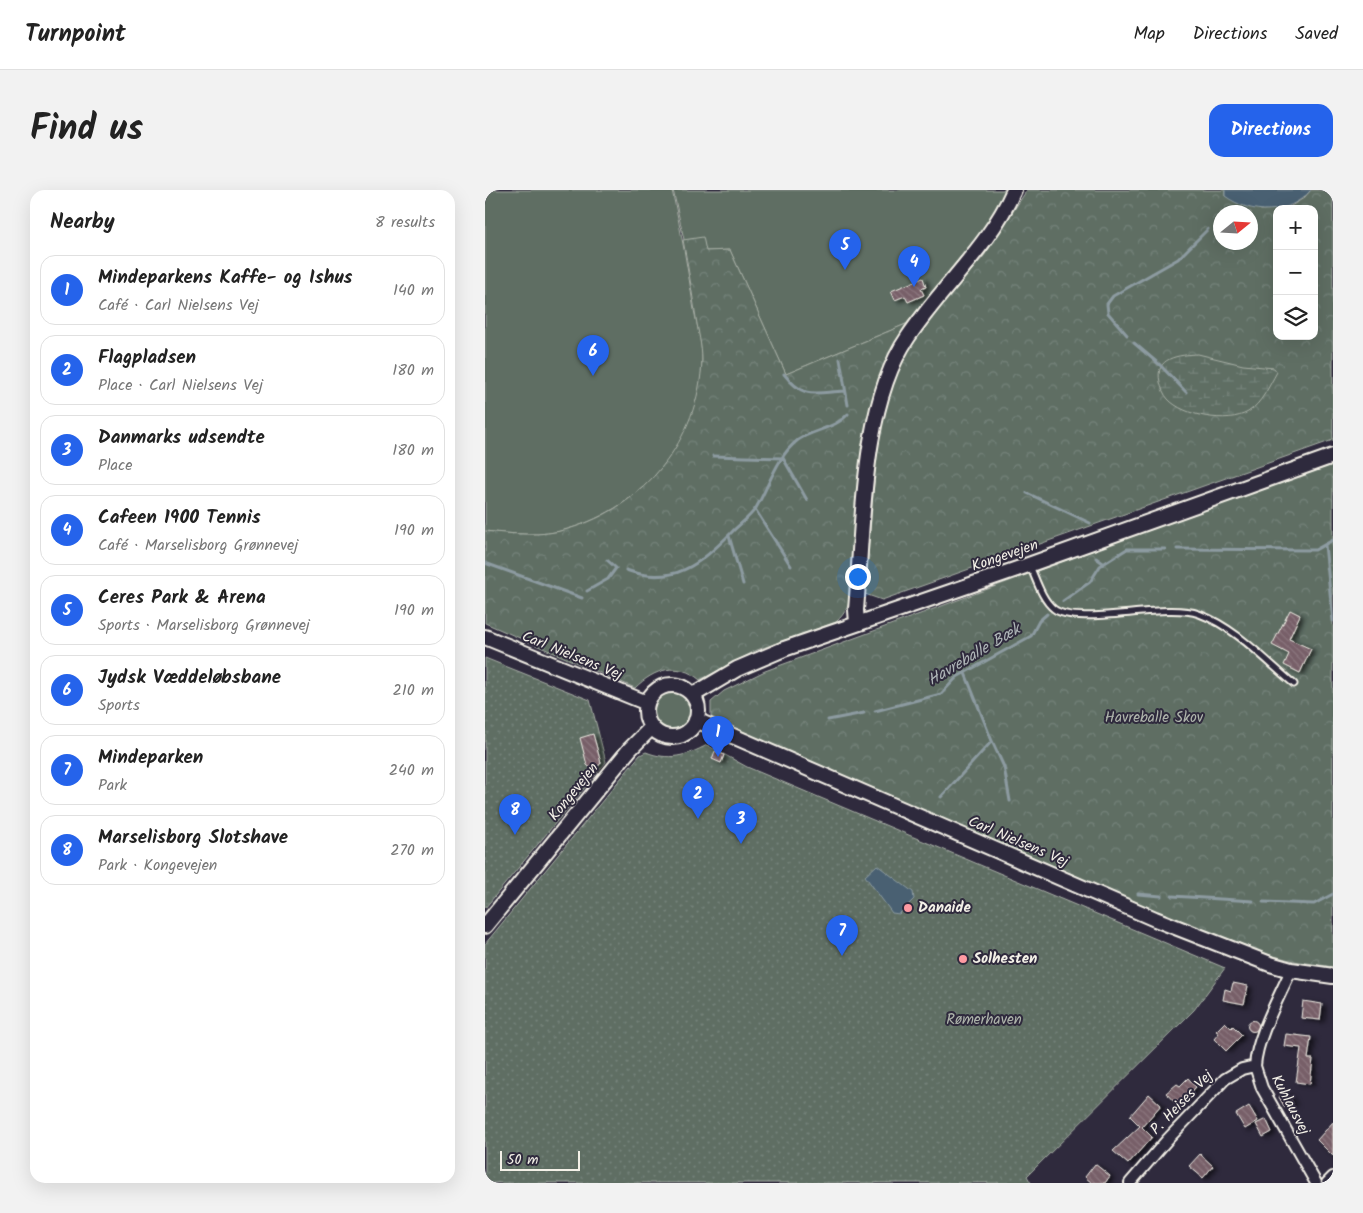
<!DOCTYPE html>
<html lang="en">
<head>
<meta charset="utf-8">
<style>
	body { margin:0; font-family:Kalam,sans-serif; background:#f2f2f2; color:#222 }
	.controls { position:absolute; right:15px; top:15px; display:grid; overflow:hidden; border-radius:10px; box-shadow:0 5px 20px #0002 }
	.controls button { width:45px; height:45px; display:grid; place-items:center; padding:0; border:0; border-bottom:1px solid #e0e0e0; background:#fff; color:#222; font:25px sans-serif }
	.compass { position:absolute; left:728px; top:15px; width:45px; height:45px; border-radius:50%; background:#fff; box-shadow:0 5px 20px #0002; rotate:72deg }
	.scale { position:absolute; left:15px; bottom:12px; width:80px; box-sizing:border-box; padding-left:5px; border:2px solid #f4f1e8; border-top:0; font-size:14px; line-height:18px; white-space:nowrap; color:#f4f1e8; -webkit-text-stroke:4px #2f2a3d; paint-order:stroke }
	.you { position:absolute; left:372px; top:386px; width:18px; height:18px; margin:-12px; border:4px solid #fff; border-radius:50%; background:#1a73e8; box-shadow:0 0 0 8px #1a73e833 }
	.badge { display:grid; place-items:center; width:32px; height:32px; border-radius:50%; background:#2563eb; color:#fff; font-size:16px; font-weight:700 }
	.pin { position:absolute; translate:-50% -41px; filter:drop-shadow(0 1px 2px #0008) }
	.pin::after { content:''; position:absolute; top:26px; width:18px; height:15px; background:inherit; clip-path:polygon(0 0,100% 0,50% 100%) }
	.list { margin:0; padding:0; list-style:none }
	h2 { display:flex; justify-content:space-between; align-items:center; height:65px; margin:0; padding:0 20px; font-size:21px }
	h2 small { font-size:16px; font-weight:400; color:#767676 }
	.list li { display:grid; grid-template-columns:32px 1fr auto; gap:15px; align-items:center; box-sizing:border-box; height:70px; margin:0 10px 10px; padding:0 10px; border:1px solid #e0e0e0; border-radius:15px }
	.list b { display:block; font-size:19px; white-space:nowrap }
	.list p { margin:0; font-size:16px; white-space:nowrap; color:#767676 }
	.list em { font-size:16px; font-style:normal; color:#767676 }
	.icon { flex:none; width:28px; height:28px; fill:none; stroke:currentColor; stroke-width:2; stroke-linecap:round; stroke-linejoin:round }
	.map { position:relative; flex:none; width:848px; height:993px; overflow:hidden; border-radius:15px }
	header { display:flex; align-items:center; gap:30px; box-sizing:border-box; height:70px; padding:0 25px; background:#fff; border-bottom:1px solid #e0e0e0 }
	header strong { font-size:24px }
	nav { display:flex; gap:28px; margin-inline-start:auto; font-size:18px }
	.intro { display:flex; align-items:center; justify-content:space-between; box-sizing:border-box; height:120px; padding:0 30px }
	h1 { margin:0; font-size:35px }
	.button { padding:12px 22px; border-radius:15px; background:#2563eb; color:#fff; font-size:18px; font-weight:700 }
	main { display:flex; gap:30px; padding:0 30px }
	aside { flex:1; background:#fff; border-radius:15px; box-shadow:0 5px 20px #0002 }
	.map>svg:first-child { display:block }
	.grass { fill:#5e6e64; stroke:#a9b0a6 }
	.forest { fill:url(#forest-crowns); stroke:#a9b0a6; fill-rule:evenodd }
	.wetland { fill:url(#wetland-marsh); stroke:#a9b0a6 }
	.park { fill:url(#park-dots); stroke:#a9b0a6 }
	.water { fill:#496172; stroke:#8d9ba1 }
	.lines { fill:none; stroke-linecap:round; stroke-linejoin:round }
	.stream { stroke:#8d9ba1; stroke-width:3 }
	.building { fill:url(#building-back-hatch); stroke:#f4f1e8; filter:url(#shadow) }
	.lane-casing { stroke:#f4f1e8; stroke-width:9 }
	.street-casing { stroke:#f4f1e8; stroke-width:14 }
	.secondary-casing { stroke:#f4f1e8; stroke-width:18 }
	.lane { stroke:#2f2a3d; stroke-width:5 }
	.street { stroke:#2f2a3d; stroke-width:10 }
	.secondary { stroke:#2f2a3d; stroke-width:14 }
	.poi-dot { fill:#ff9aa2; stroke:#2f2a3d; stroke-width:2 }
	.labels { text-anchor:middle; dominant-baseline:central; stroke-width:4; stroke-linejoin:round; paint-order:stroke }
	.street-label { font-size:15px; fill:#f4f1e8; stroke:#2f2a3d }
	.park-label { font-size:15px; fill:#b0b6ad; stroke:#2f2a3d }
	.poi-label { font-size:15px; font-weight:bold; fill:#f4f1e8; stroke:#2f2a3d; text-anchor:start }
	.water-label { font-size:16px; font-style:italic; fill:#b0b7b9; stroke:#2f2a3d }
</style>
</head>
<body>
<header>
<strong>Turnpoint</strong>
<nav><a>Map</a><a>Directions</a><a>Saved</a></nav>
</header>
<div class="intro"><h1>Find us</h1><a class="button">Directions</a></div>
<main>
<aside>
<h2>Nearby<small>8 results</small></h2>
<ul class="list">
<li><span class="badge">1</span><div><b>Mindeparkens Kaffe- og Ishus</b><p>Café · Carl Nielsens Vej</p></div><em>140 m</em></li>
<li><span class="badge">2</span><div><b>Flagpladsen</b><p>Place · Carl Nielsens Vej</p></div><em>180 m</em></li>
<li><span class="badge">3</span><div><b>Danmarks udsendte</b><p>Place</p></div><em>180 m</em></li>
<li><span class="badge">4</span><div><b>Cafeen 1900 Tennis</b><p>Café · Marselisborg Grønnevej</p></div><em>190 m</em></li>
<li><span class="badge">5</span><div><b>Ceres Park &amp; Arena</b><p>Sports · Marselisborg Grønnevej</p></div><em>190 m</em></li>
<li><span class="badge">6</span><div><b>Jydsk Væddeløbsbane</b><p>Sports</p></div><em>210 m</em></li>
<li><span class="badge">7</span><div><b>Mindeparken</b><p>Park</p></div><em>240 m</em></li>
<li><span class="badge">8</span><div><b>Marselisborg Slotshave</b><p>Park · Kongevejen</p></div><em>270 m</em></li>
</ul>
</aside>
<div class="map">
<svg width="848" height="993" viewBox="0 0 848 993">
	<defs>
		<pattern id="forest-crowns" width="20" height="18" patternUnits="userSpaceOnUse" patternTransform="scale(1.25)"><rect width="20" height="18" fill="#5e6e64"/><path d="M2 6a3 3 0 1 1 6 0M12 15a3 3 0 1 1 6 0" fill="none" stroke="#76837a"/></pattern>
		<pattern id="wetland-marsh" width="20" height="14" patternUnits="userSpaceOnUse" patternTransform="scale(1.25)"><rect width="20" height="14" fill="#5e6e64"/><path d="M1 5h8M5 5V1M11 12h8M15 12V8" fill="none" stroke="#76837a"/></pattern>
		<pattern id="park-dots" width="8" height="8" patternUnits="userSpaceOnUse" patternTransform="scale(1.25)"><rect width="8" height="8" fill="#5e6e64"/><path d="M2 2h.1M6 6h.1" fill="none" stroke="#76837a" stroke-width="1.8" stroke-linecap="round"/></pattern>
		<pattern id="building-back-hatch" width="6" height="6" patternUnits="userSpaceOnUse" patternTransform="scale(1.25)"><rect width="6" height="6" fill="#775f68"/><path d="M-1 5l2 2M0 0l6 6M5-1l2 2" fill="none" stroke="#8b767e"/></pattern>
		<filter id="shadow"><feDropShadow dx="4" dy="2" stdDeviation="2.5" flood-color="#0009"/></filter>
	</defs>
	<rect width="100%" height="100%" fill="#2f2a3d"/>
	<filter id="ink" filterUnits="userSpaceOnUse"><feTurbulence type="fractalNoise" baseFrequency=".02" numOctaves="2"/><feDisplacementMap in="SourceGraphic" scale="10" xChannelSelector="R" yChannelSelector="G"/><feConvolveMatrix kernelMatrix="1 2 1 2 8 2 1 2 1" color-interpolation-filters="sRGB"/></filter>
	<g filter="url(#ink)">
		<path class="grass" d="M0 0H187C196 40 203 80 209 120 212 135 217 153 217 169 217 249 158 317 83 339 57 347 26 344 0 341Z
			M188 0H521L511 23 421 134 301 184 245 60 220 61 218 48 200 54Z
			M168 521a19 19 0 1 1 38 0a19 19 0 1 1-38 0Z"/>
		<path class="forest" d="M542 0H740V6L776 20 792 19V146H829V19H801L819 8 826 0H848V250L397 410 380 404 392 255 407 191 430 145 499 66ZM736 22H766V52H736Z
			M218 47 221 61 245 60 301 184 421 134 405 165 367 400C365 413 361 423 351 432L272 460 215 490C193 471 169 479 150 498L0 433V341C26 344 57 347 83 339 160 317 214 249 217 170 217 156 213 141 211 128 207 102 203 76 198 50Z
			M848 272V777L809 771 781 764 707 737 616 700 226 529V512L239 501 280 481Z"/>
		<path class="wetland" d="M713 164 758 175 789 178 792 182C784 196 777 213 763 222 743 234 698 226 683 209 679 205 676 197 675 192 669 167 694 165 713 164Z"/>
		<path class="park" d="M0 468 105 510 121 572 0 718Z
			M222 555 262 577 740 778 709 820 542 986 546 993H0V754L155 565 161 562C183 571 202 566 222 555Z"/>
		<path class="water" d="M740 0H826C803 26 766 25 740 6Z
			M392 675 428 702 429 709 414 724 407 723 380 686Z"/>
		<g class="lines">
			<path class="stream" d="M642 145 623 123 622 114 628 106 693 69 723 39
				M649 153 675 175 701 202
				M355 169 363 215
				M299 184C320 211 331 202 360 201
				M228 266 298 268 322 310
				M542 303 605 333
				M270 319 306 376
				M244 346 258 394
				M840 355 848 431
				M692 359 830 360 848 350
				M611 368 618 373
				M122 370 131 378
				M0 373 97 408
				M141 380C189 397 215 374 247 342 255 334 265 327 271 318 284 296 292 266 313 250 329 239 350 239 363 224
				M102 401 123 389 131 378
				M578 411 605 392 615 376 642 359H680
				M390 521 456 504 472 487 546 446 554 431 562 424
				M343 530 379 523
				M507 551 519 577 525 611
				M456 607 507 551 480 483
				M653 704 676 706
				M687 706 768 711
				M778 712 829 714 848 704"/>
		</g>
		<path class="building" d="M438 88 441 97 436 99 439 105 423 112 420 106 410 110 406 101Z
			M805 420 815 425 804 449 826 459 815 483 799 475 804 464 787 455Z
			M108 544 116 573 109 581 102 575 95 548Z
			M230 561 239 565 236 573 227 569Z
			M748 793 763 796 759 814 738 810 740 799 746 801Z
			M818 811 837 814 835 830 816 828Z
			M762.5 836a5.5 5.5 0 1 1 11 0a5.5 5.5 0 1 1-11 0Z
			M740 832 746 838 748 836 757 845 741 861 729 849 734 843 731 841Z
			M801 844 826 847 823 869H828L825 894 811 892 816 858 799 856Z
			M703 888 711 897 695 914 692 911 690 913 681 903 692 894 695 896Z
			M802 903 808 914 800 918 794 907Z
			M664 904 676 915 657 937 667 947 643 974 628 961 655 936 645 926Z
			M764 916 773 931 760 939 751 924Z
			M781 929 787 942 778 947 771 934Z
			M848 932V966L832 950Z
			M715 964 728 976 718 988 704 976Z
			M610 974 625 986 620 993H607L600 987Z"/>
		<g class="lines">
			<g class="lane-casing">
				<path id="lane" d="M545 376C551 389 557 410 569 419 593 437 680 412 714 424 750 437 780 470 809 494"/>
			</g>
			<g class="street-casing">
				<path id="street" d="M770 876 777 898 831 993
					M645 993 682 950 740 889 757 879 770 876C772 846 794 808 806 780
					M842 993 848 987"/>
			</g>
			<g class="secondary-casing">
				<path id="secondary" d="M372 433 371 420C378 339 376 215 423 147 457 96 504 57 529 0
					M0 447 162 513
					M161 521a26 26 0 1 1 52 0a26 26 0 1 1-52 0Z
					M208 505 252 479 299 459 532 379 848 266
					M211 530 670 729 785 774 806 780 848 786
					M0 736 145 559 167 537"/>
			</g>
			<use href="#lane" class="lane"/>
			<use href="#street" class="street"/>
			<use href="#secondary" class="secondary"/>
		</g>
	</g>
	<g class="poi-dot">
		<circle cx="423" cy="718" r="5"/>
		<circle cx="478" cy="769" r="5"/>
	</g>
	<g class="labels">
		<g class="street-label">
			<text transform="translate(520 366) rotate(-19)">Kongevejen</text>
			<text transform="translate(87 466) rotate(22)">Carl Nielsens Vej</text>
			<text transform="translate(89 602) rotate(-51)">Kongevejen</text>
			<text transform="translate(533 652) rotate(23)">Carl Nielsens Vej</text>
			<text transform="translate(697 913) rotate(-46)">P. Heises Vej</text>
			<text transform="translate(805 915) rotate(62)">Kuhlausvej</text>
		</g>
		<g class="park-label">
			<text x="669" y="528">Havreballe Skov</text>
			<text x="499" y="830">Rømerhaven</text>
		</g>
		<g class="poi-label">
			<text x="433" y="718">Danaide</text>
			<text x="488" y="769">Solhesten</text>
		</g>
		<g class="water-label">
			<text transform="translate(489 465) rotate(-31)">Havreballe Bæk</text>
		</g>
	</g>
</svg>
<div class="controls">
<button>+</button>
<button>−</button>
<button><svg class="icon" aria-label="layers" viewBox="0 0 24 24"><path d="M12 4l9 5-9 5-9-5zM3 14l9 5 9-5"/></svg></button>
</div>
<svg class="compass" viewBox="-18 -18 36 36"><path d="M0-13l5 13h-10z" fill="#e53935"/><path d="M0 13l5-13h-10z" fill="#767676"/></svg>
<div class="scale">50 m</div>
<div class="you"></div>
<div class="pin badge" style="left:233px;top:567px">1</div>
<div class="pin badge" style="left:213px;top:629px">2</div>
<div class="pin badge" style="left:256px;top:654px">3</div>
<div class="pin badge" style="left:429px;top:97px">4</div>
<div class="pin badge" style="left:360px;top:80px">5</div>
<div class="pin badge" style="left:108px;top:186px">6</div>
<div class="pin badge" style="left:357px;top:766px">7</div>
<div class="pin badge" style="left:30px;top:645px">8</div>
</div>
</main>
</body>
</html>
